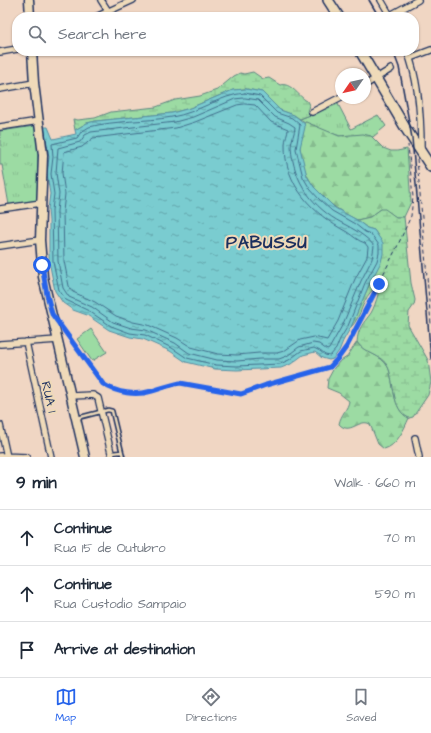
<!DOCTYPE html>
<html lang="en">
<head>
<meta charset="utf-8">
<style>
	body { margin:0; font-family:"Architects Daughter",sans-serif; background:#f6f6f7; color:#1f2937 }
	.compass { position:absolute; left:335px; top:68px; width:36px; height:36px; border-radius:50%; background:#fff; box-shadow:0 1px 3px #0004; rotate:236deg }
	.stop { position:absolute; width:12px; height:12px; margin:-9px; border:3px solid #2563eb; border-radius:50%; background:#fff }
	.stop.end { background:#2563eb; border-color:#fff; box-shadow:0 1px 4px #0008 }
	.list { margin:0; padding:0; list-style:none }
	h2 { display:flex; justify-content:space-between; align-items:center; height:52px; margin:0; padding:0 16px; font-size:17px }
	h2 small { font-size:13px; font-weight:400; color:#747a83 }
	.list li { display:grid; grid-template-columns:26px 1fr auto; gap:12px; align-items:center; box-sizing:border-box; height:56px; padding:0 16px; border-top:1px solid #e0e1e3 }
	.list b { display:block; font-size:15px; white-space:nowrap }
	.list p { margin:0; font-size:13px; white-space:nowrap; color:#747a83 }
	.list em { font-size:13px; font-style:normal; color:#747a83 }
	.icon { flex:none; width:22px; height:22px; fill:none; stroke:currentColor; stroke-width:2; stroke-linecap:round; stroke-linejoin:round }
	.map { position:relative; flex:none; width:431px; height:457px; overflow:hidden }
	.search { position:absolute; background:#fff; box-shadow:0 1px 3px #0004; left:12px; right:12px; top:12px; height:44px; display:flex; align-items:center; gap:10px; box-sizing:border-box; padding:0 14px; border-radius:16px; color:#747a83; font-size:15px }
	.sheet { height:220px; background:#fff }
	nav { display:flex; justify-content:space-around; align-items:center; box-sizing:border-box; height:56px; border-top:1px solid #e0e1e3; background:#fff; font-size:11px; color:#747a83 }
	nav a { display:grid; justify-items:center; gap:2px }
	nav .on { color:#2563eb }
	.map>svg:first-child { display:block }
	.grass { fill:url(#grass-tufts); stroke:#5c8580 }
	.forest { fill:url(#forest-firs); stroke:#5c8580 }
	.wetland { fill:url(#wetland-marsh); stroke:#5c8580 }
	.pitch { fill:#9cdba3; stroke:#5c8580 }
	.water { fill:url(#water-ripples); stroke:#548da2 }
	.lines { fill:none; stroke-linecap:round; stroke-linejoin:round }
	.shore { stroke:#416e8c; stroke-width:1 }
	.lane-casing { stroke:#1b2f5e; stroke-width:5.5 }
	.street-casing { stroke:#1b2f5e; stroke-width:8 }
	.secondary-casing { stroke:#1b2f5e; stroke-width:11 }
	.primary-casing { stroke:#1b2f5e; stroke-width:12 }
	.path { stroke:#1b2f5e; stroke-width:1; stroke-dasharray:4 3; stroke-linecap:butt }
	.lane { stroke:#efdab9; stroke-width:2.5 }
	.street { stroke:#efdab9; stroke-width:5.5 }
	.secondary { stroke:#efdab9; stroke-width:8 }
	.primary { stroke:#efdab9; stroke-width:9 }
	.rail { stroke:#1b2f5e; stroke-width:1.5 }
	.route { stroke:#2563eb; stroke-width:5 }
	.labels { text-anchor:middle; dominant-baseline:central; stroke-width:4; stroke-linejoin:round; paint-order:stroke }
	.street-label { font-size:13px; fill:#1b2f5e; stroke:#efdab9 }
	.district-label { font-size:17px; font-weight:bold; letter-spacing:1px; fill:#1b2f5e; stroke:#efdab9 }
</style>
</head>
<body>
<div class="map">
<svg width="431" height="457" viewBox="0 0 431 457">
	<defs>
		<pattern id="grass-tufts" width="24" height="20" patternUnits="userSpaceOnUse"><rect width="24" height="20" fill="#9cdba3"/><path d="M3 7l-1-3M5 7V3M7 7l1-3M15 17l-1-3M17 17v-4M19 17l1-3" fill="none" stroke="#86bc8f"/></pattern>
		<pattern id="forest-firs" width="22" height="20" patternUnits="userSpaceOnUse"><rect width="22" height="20" fill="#9cdba3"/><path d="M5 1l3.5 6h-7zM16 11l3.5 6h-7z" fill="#86bc8f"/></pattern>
		<pattern id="wetland-marsh" width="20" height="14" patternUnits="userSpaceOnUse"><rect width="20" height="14" fill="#9cdba3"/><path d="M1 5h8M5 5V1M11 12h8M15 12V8" fill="none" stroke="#86bc8f"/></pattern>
		<pattern id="water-ripples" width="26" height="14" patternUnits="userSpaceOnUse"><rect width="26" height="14" fill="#7accd0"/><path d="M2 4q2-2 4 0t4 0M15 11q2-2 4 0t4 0" fill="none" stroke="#63a6ac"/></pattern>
	</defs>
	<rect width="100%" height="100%" fill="#f0d6c3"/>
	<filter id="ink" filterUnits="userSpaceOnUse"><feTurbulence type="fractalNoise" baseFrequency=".025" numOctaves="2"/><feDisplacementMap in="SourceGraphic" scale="8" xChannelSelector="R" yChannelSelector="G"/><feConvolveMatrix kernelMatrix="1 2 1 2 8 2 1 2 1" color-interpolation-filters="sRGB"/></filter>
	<g filter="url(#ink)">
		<path class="grass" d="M338 104 351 129 378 115 386 126 373 137C360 133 354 136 341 136 335 135 305 123 300 119Z
			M35 126 38 146V200L9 205 2 165H0V131Z"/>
		<path class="forest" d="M306 122 339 136 363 134 371 136 383 148 391 151H397L407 149 411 202 404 217H396L381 209 370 217 357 220C325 204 303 184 300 147 300 139 305 131 304 123Z
			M357 342C364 354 382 354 388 367 395 382 391 410 409 418 404 429 397 446 384 449L378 444 370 424C359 418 350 436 339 424 341 414 348 409 349 401L339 393 327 388 328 379 334 368 339 362 347 357Z"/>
		<path class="wetland" d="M253 72 263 79 269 78 280 85C291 82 298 96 307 101L309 105 307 112 310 115 300 119 294 115 280 110 262 92 246 89 233 90 190 108 172 113 96 121 87 123 75 130 73 119 78 120 95 118 111 112 156 107 175 100 200 96 217 90 234 76 240 73 244 74Z
			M381 209H385L396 217H404L411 283 415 300 414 305 409 312 408 325 428 360 431 382 428 395 413 417 409 418C391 410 395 382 388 367 382 354 364 354 357 342 358 328 363 324 371 313 374 308 376 301 378 295L377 289 375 288C362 297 362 317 351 327L369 285 378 236 374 230 367 228 357 220 370 217Z"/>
		<path class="pitch" d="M91 329 107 352 92 361 77 339Z"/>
		<path class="water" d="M246 89 262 92 280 110 294 115 304 123 305 127 300 148 307 176 314 187 335 208 357 220 367 228 374 230 383 243V254L381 262 369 285 351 327 343 341 339 351 333 359 329 360 322 358 315 352 303 355 291 364 281 368 237 370 215 369 186 362 170 351 143 339 130 337 109 330 87 315 73 310 63 303 55 291 49 261V221L48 209 50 194 47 174 49 157 44 127H48L53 139 76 134 75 130 87 123 96 121 172 113 190 108 233 90Z"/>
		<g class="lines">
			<path class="shore" d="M245 93 260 96 277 113 292 118 300 125 296 149 303 177 310 189 319 199 332 211 355 224 365 232 371 234 379 245V253L377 261 365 283 348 326 340 339 336 349 330 356 325 355 320 351 314 348 301 351 289 360 280 364 237 366 216 365 187 358 172 348 145 335 130 333 111 326 89 311 66 300 59 290 53 261 52 210 54 194 51 174 53 157 52 144 77 138 81 132 89 127C116 120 145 122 172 117 198 113 220 95 245 93Z
				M245 98 258 100 275 117 289 123 295 127C295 133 291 140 291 147 293 181 313 208 342 223 352 228 368 237 374 246L372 259 361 281 343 324 329 349 327 350 319 344 313 343 299 347 287 356 279 359H260L237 361 217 360 189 353 175 343 146 330 131 328 113 322 92 307 69 297 63 288 58 261 57 211 59 194 56 173 58 148 80 142 85 135 91 132 175 122 193 117 235 99Z
				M245 104 255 105 271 122 288 129C288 134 285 139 285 144 284 185 313 214 347 232 353 236 358 241 365 243L368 247 367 257 355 279 338 321 327 340 314 337 300 340 284 351 277 353H259L237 355 218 354 191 347 177 338 148 325 133 322 116 316 95 302 73 292 69 286 64 261 63 211 65 194 62 173 64 152 82 147 93 138 176 128 195 122 237 105Z"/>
			<g class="lane-casing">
				<path id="lane" d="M77 418 108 410 112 411 123 457
					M112 453 121 452"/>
			</g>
			<g class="street-casing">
				<path id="street" d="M101 0 108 11
					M381 0 391 17
					M96 17 133 0
					M387 17 418 0
					M407 51C419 80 421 118 421 149
					M0 52 17 49
					M410 58 431 50
					M365 85 391 69
					M0 89 34 83
					M312 112 341 97
					M0 127 39 121
					M0 209 41 203
					M0 246 40 240
					M26 342 51 457
					M0 344 58 340
					M71 396 93 395 98 398 112 457
					M0 425 7 457
					M415 438 419 457
					M0 456 27 457"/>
			</g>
			<g class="secondary-casing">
				<path id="secondary" d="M29 0 30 17
					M32 51 34 83 43 155 40 240 43 277 85 457"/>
			</g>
			<g class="primary-casing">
				<path id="primary" d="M328 0 339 17
					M360 51 406 129 431 167"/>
			</g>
			<path class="path" d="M417 159 431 324
				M62 327 103 384C117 393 136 396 152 391 162 388 170 385 180 383L241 394 266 385 330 367 339 357 347 346 397 247 411 216 413 197 408 145"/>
			<use href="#lane" class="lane"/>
			<use href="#street" class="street"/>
			<use href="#secondary" class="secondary"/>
			<use href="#primary" class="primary"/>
			<path class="rail" d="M369 0 379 17
				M393 51 399 67 412 138 431 359"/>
		</g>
	</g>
	<g class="lines" filter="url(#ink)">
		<path class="route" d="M42 265 47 295 52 314 103 384C117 393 136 396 152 391 162 388 170 385 180 383L241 394 266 385 330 367 339 357 347 346 379 284"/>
	</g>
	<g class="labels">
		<g class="street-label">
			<text transform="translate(49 397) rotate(77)">RUA 1</text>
		</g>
		<g class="district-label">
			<text x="267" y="243">PABUSSU</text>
		</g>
	</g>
</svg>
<svg class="compass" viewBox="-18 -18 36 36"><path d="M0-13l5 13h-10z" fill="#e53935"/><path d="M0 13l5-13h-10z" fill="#747a83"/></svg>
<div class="stop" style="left:42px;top:265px"></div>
<div class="stop end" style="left:379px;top:284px"></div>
<div class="search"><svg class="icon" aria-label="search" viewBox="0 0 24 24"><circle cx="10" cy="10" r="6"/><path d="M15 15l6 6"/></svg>Search here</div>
</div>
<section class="sheet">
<h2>9 min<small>Walk · 660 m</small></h2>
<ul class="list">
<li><svg class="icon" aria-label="ahead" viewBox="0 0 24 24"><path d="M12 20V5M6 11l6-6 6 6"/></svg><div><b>Continue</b><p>Rua 15 de Outubro</p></div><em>70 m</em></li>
<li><svg class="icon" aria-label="ahead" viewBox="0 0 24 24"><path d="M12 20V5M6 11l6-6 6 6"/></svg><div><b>Continue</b><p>Rua Custodio Sampaio</p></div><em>590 m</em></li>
<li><svg class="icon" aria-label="arrive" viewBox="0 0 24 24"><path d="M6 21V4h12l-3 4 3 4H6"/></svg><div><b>Arrive at destination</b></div></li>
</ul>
</section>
<nav>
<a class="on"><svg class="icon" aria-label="map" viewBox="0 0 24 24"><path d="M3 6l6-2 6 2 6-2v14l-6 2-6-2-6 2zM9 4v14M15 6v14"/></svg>Map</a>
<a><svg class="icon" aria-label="directions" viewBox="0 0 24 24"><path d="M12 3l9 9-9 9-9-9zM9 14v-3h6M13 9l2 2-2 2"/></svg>Directions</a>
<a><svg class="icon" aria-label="saved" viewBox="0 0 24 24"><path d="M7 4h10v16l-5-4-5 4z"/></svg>Saved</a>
</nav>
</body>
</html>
